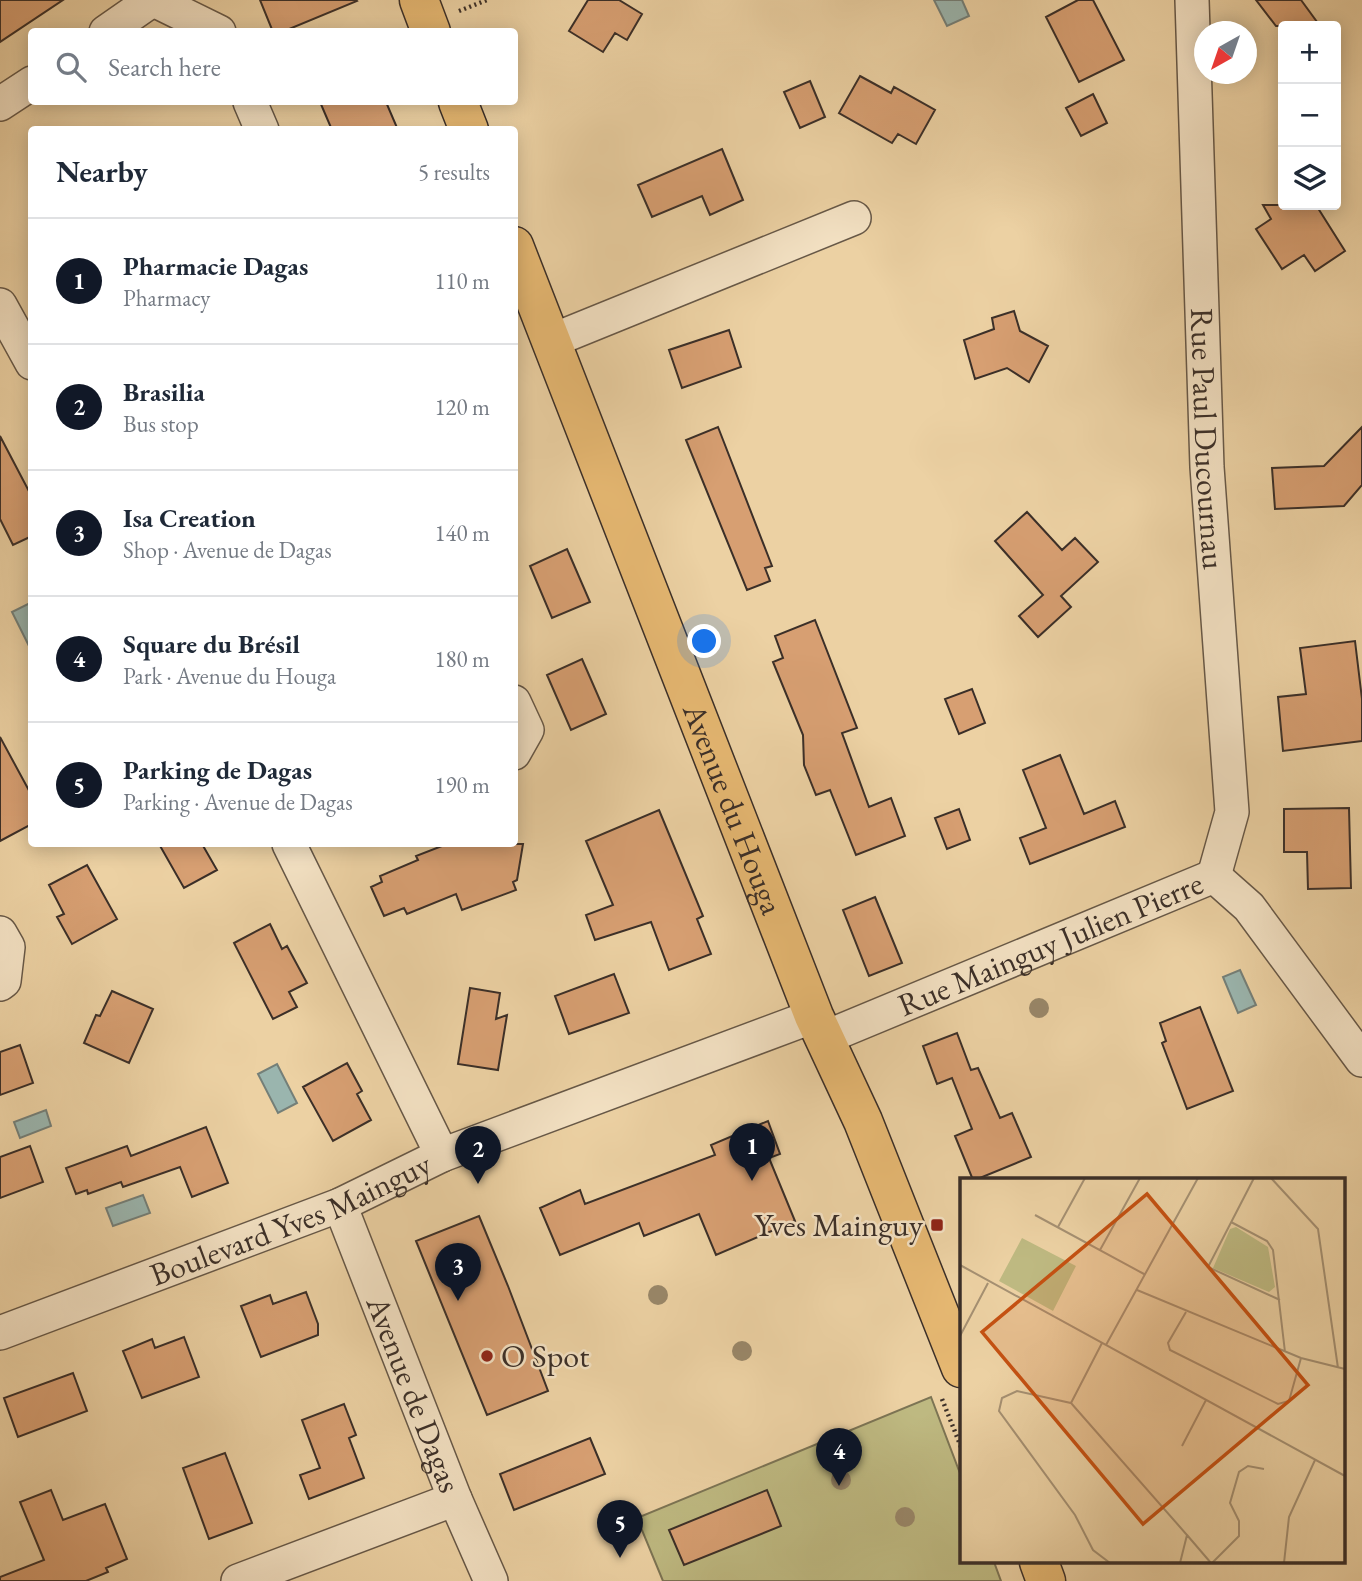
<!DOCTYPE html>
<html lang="en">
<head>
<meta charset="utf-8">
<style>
	body { margin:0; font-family:"EB Garamond",serif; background:#f6f6f7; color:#1f2937 }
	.controls { position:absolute; right:21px; top:21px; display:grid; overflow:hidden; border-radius:7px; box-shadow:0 4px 18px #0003 }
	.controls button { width:63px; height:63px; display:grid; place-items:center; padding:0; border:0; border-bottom:2px solid #e0e1e3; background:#fff; color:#1f2937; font:35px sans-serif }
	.compass { position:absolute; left:1194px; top:21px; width:63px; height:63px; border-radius:50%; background:#fff; box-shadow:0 4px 18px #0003; rotate:220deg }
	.you { position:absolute; left:705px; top:642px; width:24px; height:24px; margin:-18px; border:5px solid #fff; border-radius:50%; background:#1a73e8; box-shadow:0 0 0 10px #1a73e833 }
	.badge { display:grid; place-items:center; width:46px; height:46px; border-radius:50%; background:#111827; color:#fff; font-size:23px; font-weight:700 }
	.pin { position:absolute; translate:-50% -58px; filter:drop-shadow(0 2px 4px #0008) }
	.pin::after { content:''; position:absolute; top:37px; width:24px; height:21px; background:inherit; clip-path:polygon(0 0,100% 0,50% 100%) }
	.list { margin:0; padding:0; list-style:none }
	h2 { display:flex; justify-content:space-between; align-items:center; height:91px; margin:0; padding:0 28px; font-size:30px }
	h2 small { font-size:23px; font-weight:400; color:#747a83 }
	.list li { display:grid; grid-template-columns:46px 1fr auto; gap:21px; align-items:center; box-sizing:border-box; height:126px; padding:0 28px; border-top:2px solid #e0e1e3 }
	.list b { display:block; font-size:26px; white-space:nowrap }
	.list p { margin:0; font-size:23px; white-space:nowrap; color:#747a83 }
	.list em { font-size:23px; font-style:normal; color:#747a83 }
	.icon { flex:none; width:38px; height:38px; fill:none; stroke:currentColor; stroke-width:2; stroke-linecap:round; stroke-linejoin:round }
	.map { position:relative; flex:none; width:1362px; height:1581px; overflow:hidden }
	.search { position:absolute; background:#fff; box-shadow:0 4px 18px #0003; left:28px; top:28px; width:490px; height:77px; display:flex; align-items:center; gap:18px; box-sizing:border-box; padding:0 24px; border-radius:7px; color:#747a83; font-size:26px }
	.panel { position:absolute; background:#fff; box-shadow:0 4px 18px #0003; left:28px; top:126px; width:490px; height:721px; border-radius:7px }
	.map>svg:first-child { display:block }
	.green { fill:#beb981; stroke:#7c7454; stroke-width:2 }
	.water { fill:#9ab5ae; stroke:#747f78; stroke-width:2 }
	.building { fill:#d79f72; stroke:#3b2f28; stroke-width:2 }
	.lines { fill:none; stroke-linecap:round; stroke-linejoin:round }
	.minor-casing { stroke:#675847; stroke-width:36 }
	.major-casing { stroke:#3b2f28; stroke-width:41 }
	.path { stroke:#3b2f28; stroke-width:4.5; stroke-dasharray:2 3.5; stroke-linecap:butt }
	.minor { stroke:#f3e1c3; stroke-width:33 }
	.major { stroke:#e6b872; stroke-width:38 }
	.tree { fill:#998769 }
	.poi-dot { fill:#8f2418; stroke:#f3e1c3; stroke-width:2.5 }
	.labels { text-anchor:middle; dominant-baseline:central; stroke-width:5; stroke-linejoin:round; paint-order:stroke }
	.street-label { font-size:32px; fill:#3b2f28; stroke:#f3e1c3 }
	.poi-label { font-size:32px; fill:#3b2f28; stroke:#f3e1c3; text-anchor:end }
	.inset-road { fill:none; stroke:#a59072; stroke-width:2 }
	.view { fill:#c55112; fill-opacity:0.15; stroke:#c55112; stroke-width:3.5 }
	.inset-edge { fill:none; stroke:#3b2f28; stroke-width:3.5 }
</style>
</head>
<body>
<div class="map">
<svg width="1362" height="1581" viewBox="0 0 1362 1581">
	<rect width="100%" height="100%" fill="#ecd1a3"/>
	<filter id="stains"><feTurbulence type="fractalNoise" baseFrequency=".00286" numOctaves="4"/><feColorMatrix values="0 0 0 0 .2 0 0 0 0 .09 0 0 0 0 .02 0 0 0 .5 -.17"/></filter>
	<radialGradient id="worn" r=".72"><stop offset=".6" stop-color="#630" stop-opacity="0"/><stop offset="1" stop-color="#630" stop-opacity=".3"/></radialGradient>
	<path class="green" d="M931 1397 961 1476V1562H994L1001 1581H663L637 1518Z"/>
	<path class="water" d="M934 0H962L969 16 947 26Z
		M30 603 32 606 31 650 12 612Z
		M1240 970 1256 1005 1238 1013 1223 977Z
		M277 1064 297 1103 278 1113 258 1074Z
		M46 1110 51 1126 20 1138 14 1122Z
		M143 1195 150 1213 113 1226 106 1208Z"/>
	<path class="building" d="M0 0H63L0 42Z
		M260 0H356L357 1 282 32H273Z
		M588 0H619L642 14 627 40 615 33 603 52 569 31Z
		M1078 0H1093L1124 60 1079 82 1046 17Z
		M1256 0H1301L1320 26H1276Z
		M860 76 891 93 894 87 935 110 916 144 898 134 892 143 839 113Z
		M810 81 825 117 800 128 784 92Z
		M1093 94 1107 123 1081 136 1066 108Z
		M320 102H386L398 130H332Z
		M722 149 743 200 710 215 702 196 652 217 638 185Z
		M1263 205H1316L1345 251 1315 271 1304 255 1282 269 1256 229 1271 219Z
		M1014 311 1020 331 1048 346 1029 382 1007 368 975 379 964 340 994 329 992 318Z
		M729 330 741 367 682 388 669 350Z
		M718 427 772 566 765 568 770 581 747 590 686 440Z
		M1362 427V485L1344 506 1275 509 1272 468 1324 466Z
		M0 436 32 497V536L13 545 0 519Z
		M1027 512 1062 550 1075 538 1098 562 1061 596 1071 607 1038 637 1019 616 1043 595 995 541Z
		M567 549 590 602 552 618 530 566Z
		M815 620 857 728 842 733 869 807 891 798 905 836 856 855 830 790 816 795 804 765 803 735 773 662 783 658 775 636Z
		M1355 641 1362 699V741L1283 751 1278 697 1306 694 1300 648Z
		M582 659 606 714 571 730 547 675Z
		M972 689 985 723 959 734 945 699Z
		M0 737 32 796V824L0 841Z
		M1060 755 1084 814 1115 801 1125 827 1030 864 1020 838 1046 828 1023 770Z
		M1349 808 1351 888 1308 889 1307 852H1284V809Z
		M959 809 970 840 947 849 935 818Z
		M659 810 703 916 697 919 711 954 669 970 651 922 595 940 586 915 613 905 586 841Z
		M159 844H202L217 870 184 888Z
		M447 844H523L517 880 513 882 516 890 462 910 456 894 407 914 404 908 384 916 371 887 382 882 380 876 418 860 416 856Z
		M87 865 117 919 72 944 57 917 64 914 49 885Z
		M875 897 902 963 869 976 843 910Z
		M270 924 282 949 287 946 307 983 289 992 297 1007 273 1019 234 943Z
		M614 974 629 1013 569 1034 555 996Z
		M470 988 500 993 496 1019 507 1015 498 1070 458 1064Z
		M112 991 153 1009 129 1063 84 1043 96 1015 100 1016Z
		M1200 1007 1233 1091 1187 1109 1162 1043 1166 1041 1160 1023Z
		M957 1033 971 1070 978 1068 1000 1118 1012 1113 1031 1157 975 1180H973L955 1136 972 1129 952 1078 937 1084 923 1046Z
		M20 1045 33 1083 0 1095V1052Z
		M347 1063 362 1091 357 1094 371 1120 333 1141 303 1087Z
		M768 1121 780 1154 769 1158 795 1221 716 1255 699 1214 644 1236 639 1223 560 1255 540 1208 580 1190 585 1204 715 1155 711 1145Z
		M206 1127 228 1183 192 1197 180 1167 123 1187 121 1182 88 1194 87 1190 76 1194 66 1168 127 1146 131 1156Z
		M30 1146 43 1182 0 1198V1157Z
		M479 1216 508 1286 548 1391 487 1415 416 1241Z
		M306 1292 318 1324V1335L261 1357 241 1306 270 1295 273 1304Z
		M184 1337 199 1377 142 1398 123 1351 152 1339 155 1348Z
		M73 1373 87 1411 18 1437 4 1398Z
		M344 1404 356 1435 349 1438 364 1478 309 1499 300 1475 320 1468 302 1420Z
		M590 1438 605 1474 514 1510 500 1474Z
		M225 1453 252 1523 209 1539 183 1468Z
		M51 1490 63 1520 105 1504 127 1559 106 1568 108 1572 86 1581H0V1577L44 1560 20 1502Z
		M767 1490 781 1526 684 1565 669 1530Z"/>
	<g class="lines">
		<g class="minor-casing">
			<g id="minor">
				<path d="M154 0 219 32"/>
				<path id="s1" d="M1192 0 1207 467 1232 812 1214 876"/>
				<path d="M106 32 152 0"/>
				<path d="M250 102 262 130"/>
				<path d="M0 104 32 83"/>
				<path d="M0 305 32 363"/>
				<path d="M551 341 854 218"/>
				<path d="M514 702 527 730 514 753"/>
				<path d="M289 844 442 1155"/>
				<path d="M0 933 8 947 4 981 0 984"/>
				<path id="s2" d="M824 1038 1214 876 1249 907 1362 1060"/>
				<path id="s3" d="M340 1205 455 1499 491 1581"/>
				<path id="s4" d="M0 1333 340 1205 442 1155 814 1016"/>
				<path d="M238 1581 455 1499"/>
			</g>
		</g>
		<g class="major-casing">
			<g id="major">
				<path d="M419 0 431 32"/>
				<path d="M458 102 469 130"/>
				<path id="s5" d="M514 246 814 1016 863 1121 961 1368"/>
				<path d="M1039 1562 1046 1581"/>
			</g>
		</g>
		<path class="path" d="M459 11 487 0
			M942 1399 961 1447"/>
		<use href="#minor" class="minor"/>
		<use href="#major" class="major"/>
	</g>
	<g class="tree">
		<circle cx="1039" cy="1008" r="10"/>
		<circle cx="658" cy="1295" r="10"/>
		<circle cx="742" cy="1351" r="10"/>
		<circle cx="841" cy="1480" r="10"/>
		<circle cx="905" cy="1517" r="10"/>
	</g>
	<g class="poi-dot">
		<rect x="930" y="1218" width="14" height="14" rx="3.5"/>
		<circle cx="487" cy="1356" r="7"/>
	</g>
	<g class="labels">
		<g class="street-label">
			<text stroke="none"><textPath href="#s1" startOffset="439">Rue Paul Ducournau</textPath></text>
			<text stroke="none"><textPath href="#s5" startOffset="604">Avenue du Houga</textPath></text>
			<text stroke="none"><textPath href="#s2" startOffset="245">Rue Mainguy Julien Pierre</textPath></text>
			<text stroke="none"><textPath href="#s4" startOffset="312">Boulevard Yves Mainguy</textPath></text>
			<text stroke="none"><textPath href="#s3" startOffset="203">Avenue de Dagas</textPath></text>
		</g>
		<g class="poi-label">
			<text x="923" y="1225">Yves Mainguy</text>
			<text x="501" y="1356" text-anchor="start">O Spot</text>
		</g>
	</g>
	<g transform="translate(960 1178)">
		<rect width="385" height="385" fill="#ecd1a3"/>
		<path d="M276 49 308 69 315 109 309 114 253 90 270 51ZM62 60 116 88 93 133 39 103Z" fill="#beb981"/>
		<path class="inset-road" d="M294 0 248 89 320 122M311 0 358 51 378 190M75 37 184 96M271 44 307 63 313 72 325 174M98 49 125 0M140 72 180 0M0 87 385 298M177 112 341 180 385 191M226 134 208 165 210 172 318 226 329 223 341 180M0 158 28 105M142 165 111 225 57 213 42 220 39 233 115 337 133 372 150 385M146 167 238 0M111 225 227 357 220 385M222 268 246 222M227 357 251 385M252 385 279 358V343L270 325 279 294 288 288 304 291M324 385 329 339 355 282"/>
		<path class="view" d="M187 16 348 207 183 346 22 154Z"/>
		<rect width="385" height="385" class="inset-edge"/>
	</g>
	<rect width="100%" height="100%" filter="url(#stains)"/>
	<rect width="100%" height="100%" fill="url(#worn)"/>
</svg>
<div class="controls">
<button>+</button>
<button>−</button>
<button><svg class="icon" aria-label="layers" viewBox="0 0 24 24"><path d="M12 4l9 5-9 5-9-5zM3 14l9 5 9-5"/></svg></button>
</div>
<svg class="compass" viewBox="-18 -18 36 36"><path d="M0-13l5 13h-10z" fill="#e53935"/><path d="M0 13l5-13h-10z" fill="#747a83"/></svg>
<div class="you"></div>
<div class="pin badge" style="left:752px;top:1181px">1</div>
<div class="pin badge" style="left:478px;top:1184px">2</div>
<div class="pin badge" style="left:458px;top:1301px">3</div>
<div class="pin badge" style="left:839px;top:1486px">4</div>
<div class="pin badge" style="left:620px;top:1558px">5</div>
<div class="search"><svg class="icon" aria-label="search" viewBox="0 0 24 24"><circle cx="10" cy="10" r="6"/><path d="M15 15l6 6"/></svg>Search here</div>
<section class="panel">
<h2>Nearby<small>5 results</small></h2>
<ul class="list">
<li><span class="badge">1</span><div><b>Pharmacie Dagas</b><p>Pharmacy</p></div><em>110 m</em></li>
<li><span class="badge">2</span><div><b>Brasilia</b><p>Bus stop</p></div><em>120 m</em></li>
<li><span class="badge">3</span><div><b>Isa Creation</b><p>Shop · Avenue de Dagas</p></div><em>140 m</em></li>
<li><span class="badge">4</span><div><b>Square du Brésil</b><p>Park · Avenue du Houga</p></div><em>180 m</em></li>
<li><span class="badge">5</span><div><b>Parking de Dagas</b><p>Parking · Avenue de Dagas</p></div><em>190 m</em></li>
</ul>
</section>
</div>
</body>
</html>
